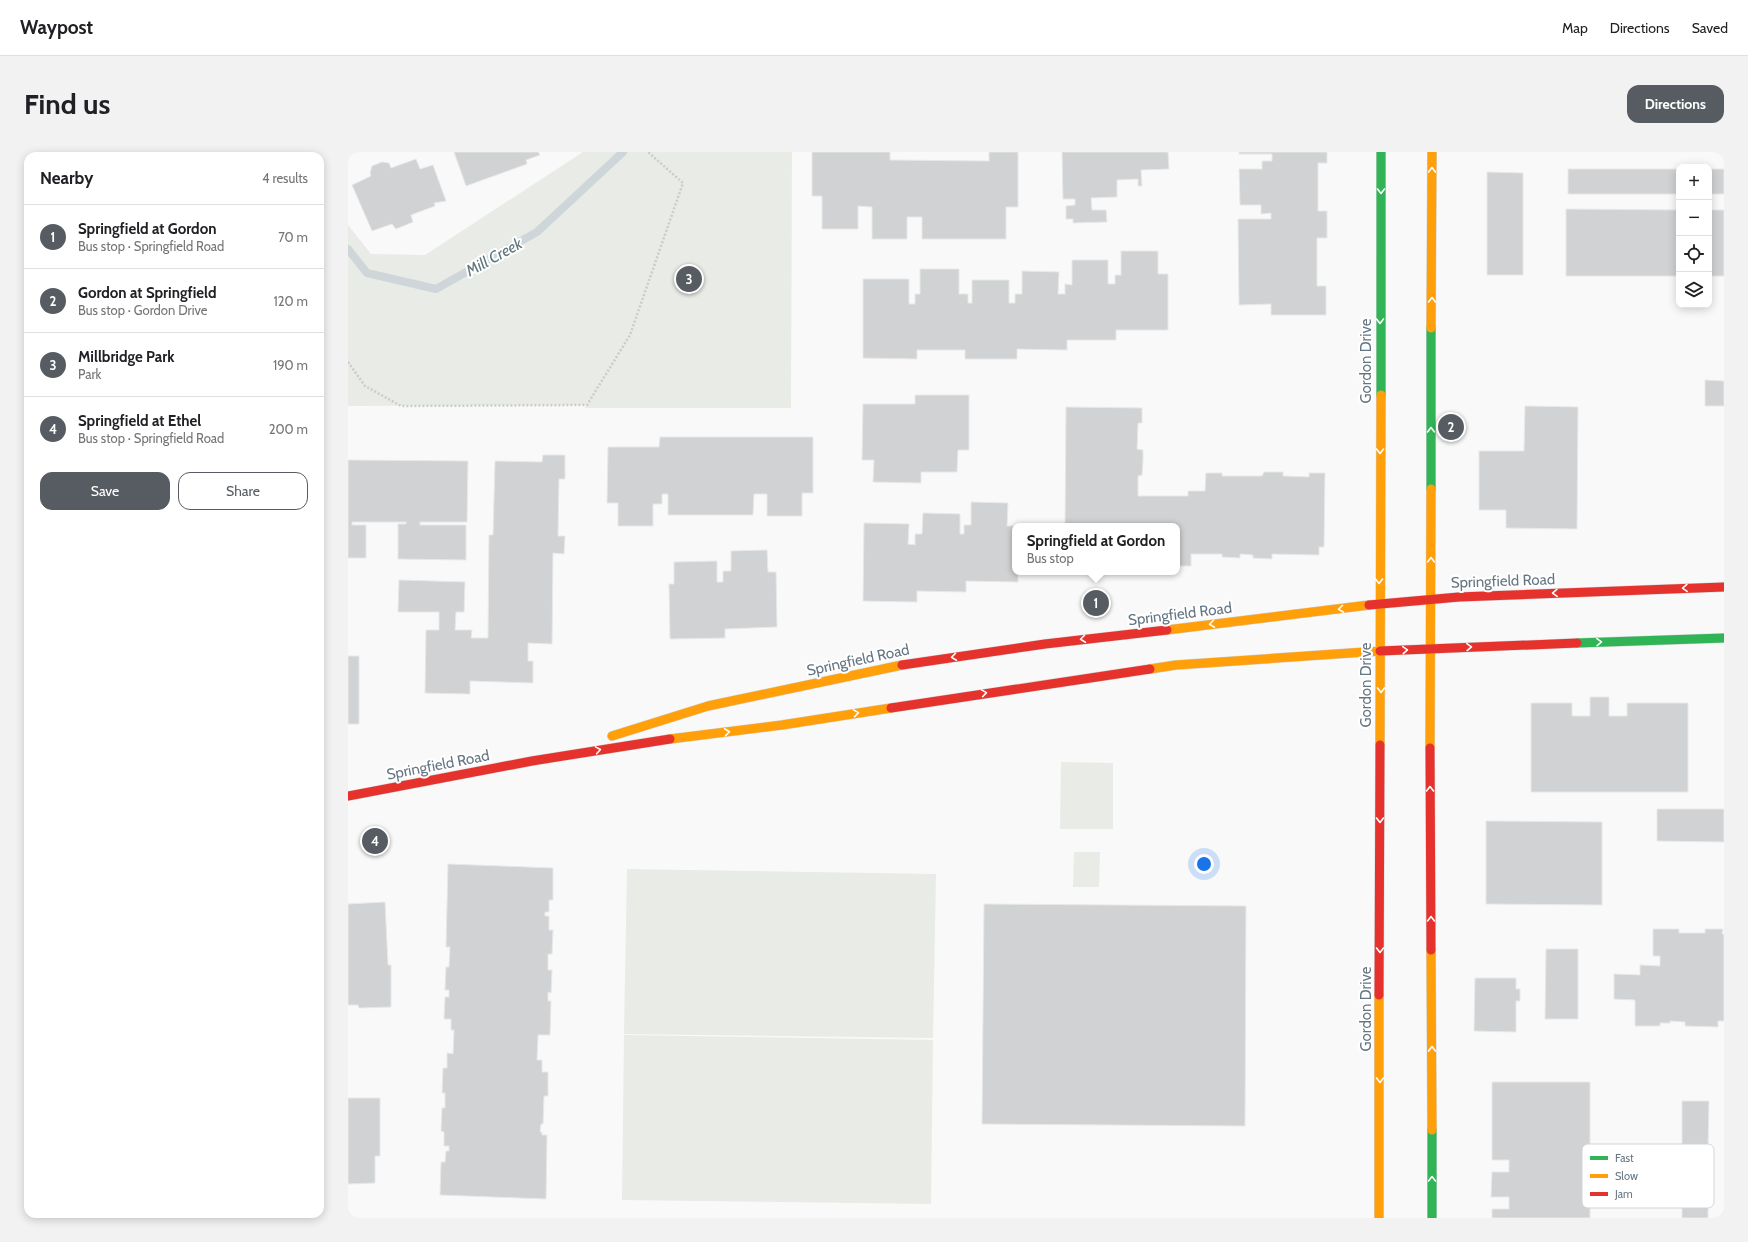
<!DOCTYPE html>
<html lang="en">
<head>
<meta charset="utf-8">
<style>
	body { margin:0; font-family:Cabin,sans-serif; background:#f2f2f2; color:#202124 }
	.controls { position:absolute; right:12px; top:12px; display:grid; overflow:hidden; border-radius:8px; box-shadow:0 2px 10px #0003 }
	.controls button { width:36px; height:36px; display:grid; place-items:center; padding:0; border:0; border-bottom:1px solid #e0e0e0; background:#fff; color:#202124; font:20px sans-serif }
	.you { position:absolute; left:856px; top:712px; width:14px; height:14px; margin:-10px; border:3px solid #fff; border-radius:50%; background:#1a73e8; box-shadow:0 0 0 6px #1a73e833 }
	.badge { display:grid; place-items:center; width:26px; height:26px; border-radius:50%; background:#565c61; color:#fff; font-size:13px; font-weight:700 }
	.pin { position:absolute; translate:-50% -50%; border:2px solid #fff; box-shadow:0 1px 4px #0006 }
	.popup { position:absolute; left:664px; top:371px; width:168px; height:52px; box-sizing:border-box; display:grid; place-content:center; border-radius:8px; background:#fff; filter:drop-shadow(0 1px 3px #0005); font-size:13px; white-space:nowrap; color:#757577 }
	.popup b { font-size:15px; color:#202124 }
	.popup::after { content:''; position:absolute; left:50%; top:100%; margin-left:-8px; border:8px solid transparent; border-top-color:#fff }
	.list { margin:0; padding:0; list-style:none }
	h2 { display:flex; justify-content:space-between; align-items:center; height:52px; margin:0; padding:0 16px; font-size:17px }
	h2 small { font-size:13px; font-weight:400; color:#757577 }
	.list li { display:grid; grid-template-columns:26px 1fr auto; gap:12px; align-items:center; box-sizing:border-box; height:64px; padding:0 16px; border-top:1px solid #e0e0e0 }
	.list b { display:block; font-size:15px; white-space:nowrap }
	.list p { margin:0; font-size:13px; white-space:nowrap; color:#757577 }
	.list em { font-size:13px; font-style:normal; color:#757577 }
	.actions { display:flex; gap:8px; padding:12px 16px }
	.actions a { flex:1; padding:9px 0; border:1px solid #565c61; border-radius:12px; text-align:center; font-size:14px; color:#565c61 }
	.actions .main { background:#565c61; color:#fff }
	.icon { flex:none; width:22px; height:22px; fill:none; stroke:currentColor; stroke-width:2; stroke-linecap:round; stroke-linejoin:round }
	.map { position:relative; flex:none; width:1376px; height:1066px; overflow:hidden; border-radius:12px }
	header { display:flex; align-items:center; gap:24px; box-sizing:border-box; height:56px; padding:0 20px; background:#fff; border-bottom:1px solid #e0e0e0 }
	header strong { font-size:19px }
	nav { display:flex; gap:22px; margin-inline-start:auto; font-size:14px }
	.intro { display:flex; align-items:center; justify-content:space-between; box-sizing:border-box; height:96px; padding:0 24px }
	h1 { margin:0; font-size:28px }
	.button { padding:10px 18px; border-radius:12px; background:#565c61; color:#fff; font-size:14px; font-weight:700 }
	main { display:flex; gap:24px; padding:0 24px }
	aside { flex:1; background:#fff; border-radius:12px; box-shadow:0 2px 10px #0003 }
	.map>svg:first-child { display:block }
	.green { fill:#e8ebe6 }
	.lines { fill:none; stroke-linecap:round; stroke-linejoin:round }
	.stream { stroke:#ced6d9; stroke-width:8 }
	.building { fill:#d0d2d3; stroke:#e8e8e8 }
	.fast-casing { stroke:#d5d6d7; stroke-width:10 }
	.slow-casing { stroke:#d5d6d7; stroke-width:10 }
	.jam-casing { stroke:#d5d6d7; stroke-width:10 }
	.path { stroke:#cbcccd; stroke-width:2.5; stroke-dasharray:2 2; stroke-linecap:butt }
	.fast { stroke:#30b455; stroke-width:9 }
	.slow { stroke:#ff9f0a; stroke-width:9 }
	.jam { stroke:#e5322d; stroke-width:9 }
	.oneway { stroke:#fff }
	.labels { text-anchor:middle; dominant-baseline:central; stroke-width:4; stroke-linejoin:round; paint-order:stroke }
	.street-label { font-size:15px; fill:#657683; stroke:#fff }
	.water-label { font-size:16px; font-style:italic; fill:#60757c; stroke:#fff }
	.key { fill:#fff; stroke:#d1d6da; stroke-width:1 }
	.key-label { font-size:11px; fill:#657683 }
</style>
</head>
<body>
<header>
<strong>Waypost</strong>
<nav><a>Map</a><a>Directions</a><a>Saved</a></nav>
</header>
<div class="intro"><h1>Find us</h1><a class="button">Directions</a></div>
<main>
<aside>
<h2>Nearby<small>4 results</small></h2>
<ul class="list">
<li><span class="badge">1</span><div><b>Springfield at Gordon</b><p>Bus stop · Springfield Road</p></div><em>70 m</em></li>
<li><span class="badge">2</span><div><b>Gordon at Springfield</b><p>Bus stop · Gordon Drive</p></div><em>120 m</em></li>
<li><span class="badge">3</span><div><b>Millbridge Park</b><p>Park</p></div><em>190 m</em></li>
<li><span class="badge">4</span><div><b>Springfield at Ethel</b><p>Bus stop · Springfield Road</p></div><em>200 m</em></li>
</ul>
<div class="actions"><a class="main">Save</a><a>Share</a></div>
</aside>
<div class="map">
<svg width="1376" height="1066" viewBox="0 0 1376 1066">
	<rect width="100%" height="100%" fill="#f9f9f9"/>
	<path class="green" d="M235 0H444L443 256H237L238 253 0 254V73L23 102 77 103Z
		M713 610 765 611V677H712Z
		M726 700H752L751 735H725Z
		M279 717 588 722 585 886 276 882Z
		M276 883 585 888 583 1052 274 1048Z"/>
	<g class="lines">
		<path class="stream" d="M0 97 19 121 88 137 189 80 275 0"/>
	</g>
	<path class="building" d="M106 0H190L192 3 178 8 179 12 118 34Z
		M464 0H542V8L641 9V0H670V55H658V87H574V65H559V87H524V55L510 54V77H474V44H464Z
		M714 0H820L821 17 793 18 794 34H790V27L769 28V45L743 46 744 58H758L759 70 725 71V67H718V54L727 53V47H715Z
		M891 0H979V11H970V59H979V86H969V134H978V163H923V152L891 153 890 67H923V61L913 62V53H892L891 17H914V9H924V2H891Z
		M68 7 72 17 85 13 98 49 86 51 87 54 63 63 65 70 48 77 44 72 24 79 4 33 23 24 22 21 24 14 34 10 41 11 43 16Z
		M1220 17H1331V42H1220Z
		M1361 17H1376V42H1361Z
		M1139 20 1175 21V123H1139Z
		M1218 57 1331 58V124H1218Z
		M1361 58H1376V124H1361Z
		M773 99H810V122H820V178H768V188H719V198L669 197V207H617V198H569V207L515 206V127H561V152H567V142H572V117H611V142H620V151H624V128H661V151H667V142H674V119L711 120 710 142H717V132L724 133V108H760V132H767V123H773Z
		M1357 228 1376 229V254H1357Z
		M567 243H621V298H610L609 320H573V331L525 330 526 308H514L515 252H567Z
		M1177 254 1230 255 1229 377 1158 376V358H1131V299H1176Z
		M718 255 794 256V271H790L789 297 795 298V309L794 323 790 324V344H840V339H857L858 321H874V324H914L916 320H935V324L961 325V321H977L976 395H971V403L924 402V407L905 406V403L892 402V406L874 405V402H843V414H829V374H717Z
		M312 285H465V341H454V364H419V342H406L405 363H320V342H314V352H305V374H270V351H259L260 295H311Z
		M195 303H217V327H211L210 384H217L216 402 205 401 204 492 180 491V509H185V531L122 529V542L77 541 78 478H91V460H50L51 428 117 430 116 460H108L107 478H124L123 486H140L141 383H145L147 309 194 310Z
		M0 308 120 309 119 370H72V373H118V408L50 407V372H58V370H4V373H18V406H0Z
		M623 350 660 351 659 374H667V420H670V430L618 429V440L569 439V450L515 449 516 371 561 372 560 392 567 393V382H574L575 361 612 362V382H616V373H623Z
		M419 398 420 420H428L429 475 377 477V486L322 487 321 432H326V410L369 409V430H375V419H383V399Z
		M0 504H11V572H0Z
		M1242 545H1261V564H1279V551H1340V640H1183V551H1224V564H1242Z
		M1309 657H1376V690L1309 689Z
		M1138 669 1254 670V753L1138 752Z
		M100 712 205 716V748H201V760H197V764H201V778H205L204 802H200V818H204L203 841 200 840V849H203L202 883H190L189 908H194V920H200V944H196L195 972H193L192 980H194V983H199L198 1047 92 1043 93 1010H97L98 999H101V994H96V980L93 979 94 956H97V941H94L95 916H99V901L105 902 106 878H103V867H96L97 845H101V838H97L98 815H101L102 795H98Z
		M37 750 40 813H43V855L11 856 10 853H0V752Z
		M636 752 898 754 897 974 634 972Z
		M1305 777H1331V781H1357V777H1375L1374 782H1376V869H1370V875L1337 874V870L1322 869V871H1312V874H1287V848L1266 847V822L1292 823V813L1312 814V804H1305Z
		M1198 797H1230V867H1197Z
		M1127 826H1168V837H1172V849H1168V880L1126 879Z
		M1144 930H1242V1066H1144V1057H1161V1045H1143L1144 1020H1161V1008H1144Z
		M0 946H32V1004H27V1031L0 1032Z
		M1334 949H1361L1360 996H1334Z
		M1334 1016H1360V1066H1334Z"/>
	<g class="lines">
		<g class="fast-casing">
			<path id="fast" d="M1033 243V0
				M1083 337V176
				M1229 491 1376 486
				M1084 978V1066"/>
		</g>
		<g class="slow-casing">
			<path id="slow" d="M1083 176 1084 0
				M819 478 1021 453
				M802 517 828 513 1032 499
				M264 584 360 554 554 513
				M322 587 434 573 543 556
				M1032 593 1033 243
				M1082 596 1083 337
				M1083 798 1084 978
				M1031 1066V843"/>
		</g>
		<g class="jam-casing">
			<path id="jam" d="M1021 453 1111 445 1376 435
				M1032 499 1229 491
				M554 513 697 492 819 478
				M543 556 802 517
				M1082 596 1083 798
				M0 644 184 609 322 587
				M1031 843 1032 593"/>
		</g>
		<path class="path" d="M0 210 17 234 53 254 239 253 282 183 335 31 300 0"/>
		<use href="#fast" class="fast"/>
		<use href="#slow" class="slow"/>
		<use href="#jam" class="jam"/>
	</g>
	<defs><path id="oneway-chevron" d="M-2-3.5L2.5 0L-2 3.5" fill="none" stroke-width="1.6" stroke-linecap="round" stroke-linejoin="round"/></defs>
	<g class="oneway">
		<use href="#oneway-chevron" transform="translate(1084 18) rotate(-90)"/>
		<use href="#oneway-chevron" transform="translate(1033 39) rotate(90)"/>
		<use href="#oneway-chevron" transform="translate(1084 148) rotate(-90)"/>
		<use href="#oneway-chevron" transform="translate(1032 169) rotate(90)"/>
		<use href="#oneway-chevron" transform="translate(1083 278) rotate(-90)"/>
		<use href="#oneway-chevron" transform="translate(1032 299) rotate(90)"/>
		<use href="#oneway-chevron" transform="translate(1083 408) rotate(-90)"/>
		<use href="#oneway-chevron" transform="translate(1031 429) rotate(90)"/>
		<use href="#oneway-chevron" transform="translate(1337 436) rotate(178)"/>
		<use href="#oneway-chevron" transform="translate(1207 441) rotate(178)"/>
		<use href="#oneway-chevron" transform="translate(993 457) rotate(173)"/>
		<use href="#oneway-chevron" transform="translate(864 472) rotate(173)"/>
		<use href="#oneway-chevron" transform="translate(735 487) rotate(173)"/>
		<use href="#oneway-chevron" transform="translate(1251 490) rotate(-2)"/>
		<use href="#oneway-chevron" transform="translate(1121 495) rotate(-2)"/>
		<use href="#oneway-chevron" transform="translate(1057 498) rotate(-4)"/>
		<use href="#oneway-chevron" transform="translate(606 505) rotate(172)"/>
		<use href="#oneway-chevron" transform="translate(1033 538) rotate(90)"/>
		<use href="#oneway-chevron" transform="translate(636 541) rotate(-9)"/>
		<use href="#oneway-chevron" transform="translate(508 561) rotate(-9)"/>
		<use href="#oneway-chevron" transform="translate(379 580) rotate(-7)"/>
		<use href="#oneway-chevron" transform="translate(250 598) rotate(-10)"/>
		<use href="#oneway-chevron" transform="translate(1082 637) rotate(-90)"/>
		<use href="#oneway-chevron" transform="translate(1032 668) rotate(90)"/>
		<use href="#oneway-chevron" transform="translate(1083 767) rotate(-90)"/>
		<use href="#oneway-chevron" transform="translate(1032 798) rotate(90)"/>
		<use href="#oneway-chevron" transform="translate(1084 897) rotate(-90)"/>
		<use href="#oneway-chevron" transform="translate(1032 928) rotate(90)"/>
		<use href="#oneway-chevron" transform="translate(1084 1027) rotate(-90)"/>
	</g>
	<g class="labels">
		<g class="street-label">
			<text transform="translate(1018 209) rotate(-90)">Gordon Drive</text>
			<text transform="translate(1155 429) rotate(-2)">Springfield Road</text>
			<text transform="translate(832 462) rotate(-7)">Springfield Road</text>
			<text transform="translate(510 508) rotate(-12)">Springfield Road</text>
			<text transform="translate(1018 533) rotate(-90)">Gordon Drive</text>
			<text transform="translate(90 613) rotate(-11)">Springfield Road</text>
			<text transform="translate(1018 857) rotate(-90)">Gordon Drive</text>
		</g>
		<g class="water-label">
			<text transform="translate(146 105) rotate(-29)">Mill Creek</text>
		</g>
	</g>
	<rect x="1234" y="992" width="132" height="64" rx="6" class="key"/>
	<rect x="1242" y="1004" width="18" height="4" fill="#30b455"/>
	<rect x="1242" y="1022" width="18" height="4" fill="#ff9f0a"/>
	<rect x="1242" y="1040" width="18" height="4" fill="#e5322d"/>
	<g class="key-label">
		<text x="1267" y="1010">Fast</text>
		<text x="1267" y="1028">Slow</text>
		<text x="1267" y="1046">Jam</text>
	</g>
</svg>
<div class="controls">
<button>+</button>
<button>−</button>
<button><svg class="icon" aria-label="locate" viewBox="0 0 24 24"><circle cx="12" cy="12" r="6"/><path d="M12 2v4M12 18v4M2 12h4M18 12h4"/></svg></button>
<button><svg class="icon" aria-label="layers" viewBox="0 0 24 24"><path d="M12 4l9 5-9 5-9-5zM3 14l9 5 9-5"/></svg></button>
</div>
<div class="you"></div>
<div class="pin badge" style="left:748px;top:451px">1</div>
<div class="popup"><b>Springfield at Gordon</b>Bus stop</div>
<div class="pin badge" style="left:1103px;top:275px">2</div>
<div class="pin badge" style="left:341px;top:127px">3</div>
<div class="pin badge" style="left:27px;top:689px">4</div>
</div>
</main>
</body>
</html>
